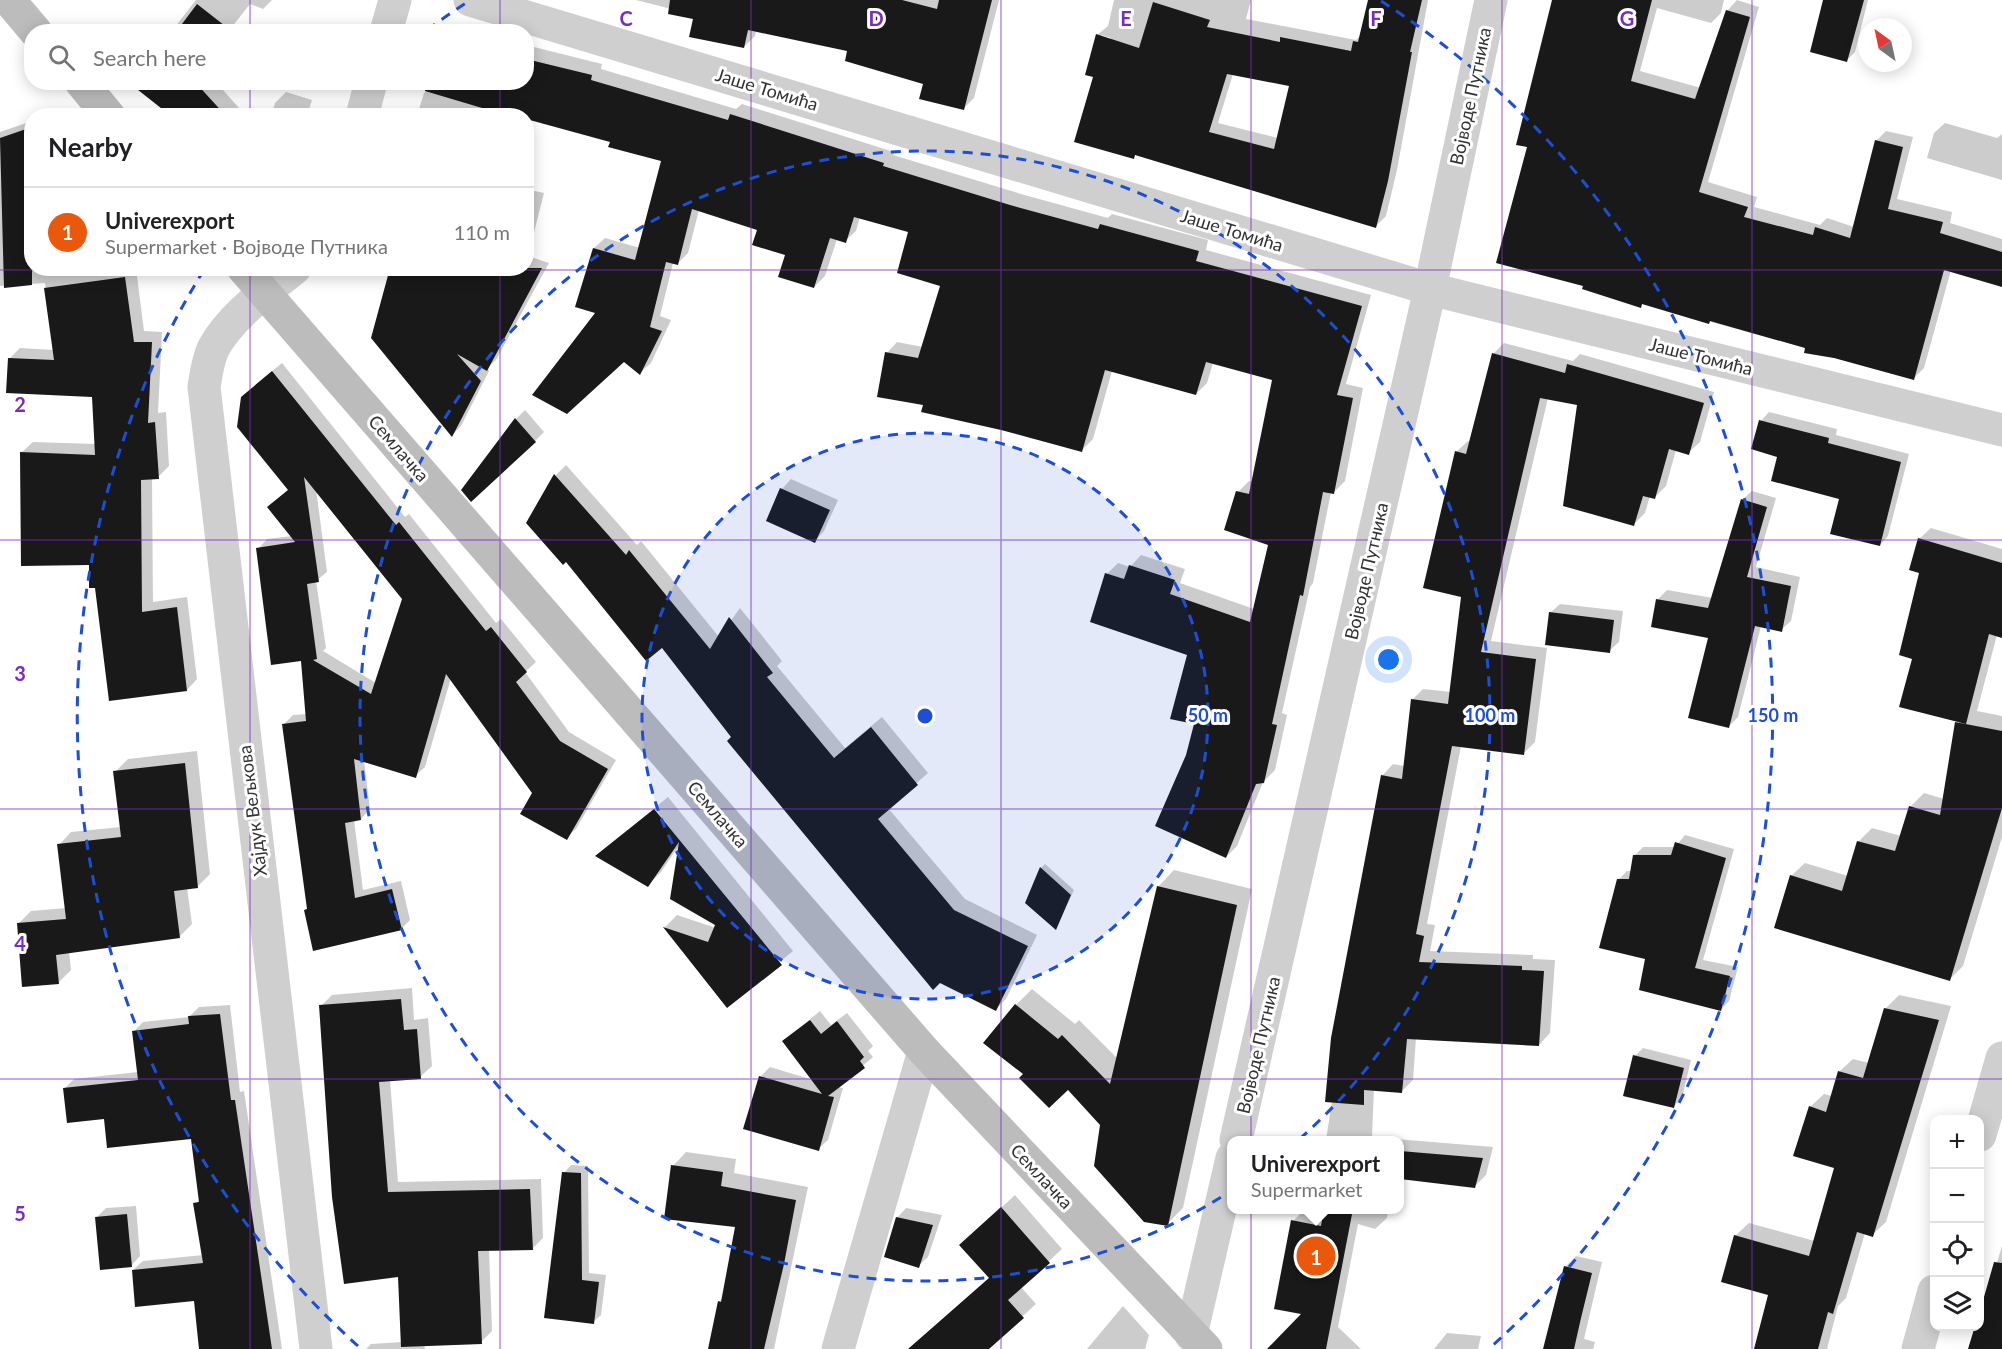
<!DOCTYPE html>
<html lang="en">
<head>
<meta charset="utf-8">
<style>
	body { margin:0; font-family:Lato,sans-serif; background:#f2f2f2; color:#202124 }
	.controls { position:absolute; right:18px; bottom:18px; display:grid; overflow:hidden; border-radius:12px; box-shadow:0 3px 15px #0003 }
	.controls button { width:54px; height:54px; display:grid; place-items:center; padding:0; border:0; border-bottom:2px solid #e0e0e0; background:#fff; color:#202124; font:30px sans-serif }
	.compass { position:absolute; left:1858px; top:18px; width:54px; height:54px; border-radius:50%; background:#fff; box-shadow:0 3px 15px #0003; rotate:327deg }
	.you { position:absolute; left:1389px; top:660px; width:21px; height:21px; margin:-15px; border:4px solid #fff; border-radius:50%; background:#1a73e8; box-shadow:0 0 0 9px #1a73e833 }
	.badge { display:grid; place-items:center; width:39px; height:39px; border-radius:50%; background:#ea580c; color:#fff; font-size:20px; font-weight:700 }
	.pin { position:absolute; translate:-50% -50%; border:3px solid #fff; box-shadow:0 2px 6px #0006 }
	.popup { position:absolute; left:1227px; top:1136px; width:177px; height:78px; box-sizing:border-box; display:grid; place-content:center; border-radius:12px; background:#fff; filter:drop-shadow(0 2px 4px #0005); font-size:20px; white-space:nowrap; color:#757577 }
	.popup b { font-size:22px; color:#202124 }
	.popup::after { content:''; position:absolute; left:50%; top:100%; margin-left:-12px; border:12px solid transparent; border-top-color:#fff }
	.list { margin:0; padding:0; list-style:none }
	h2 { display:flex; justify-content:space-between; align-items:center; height:78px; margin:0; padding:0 24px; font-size:26px }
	h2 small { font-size:20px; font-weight:400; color:#757577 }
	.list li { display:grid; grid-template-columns:39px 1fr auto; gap:18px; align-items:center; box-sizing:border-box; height:90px; padding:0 24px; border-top:2px solid #e0e0e0 }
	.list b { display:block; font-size:22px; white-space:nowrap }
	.list p { margin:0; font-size:20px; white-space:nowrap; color:#757577 }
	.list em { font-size:20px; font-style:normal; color:#757577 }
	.icon { flex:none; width:33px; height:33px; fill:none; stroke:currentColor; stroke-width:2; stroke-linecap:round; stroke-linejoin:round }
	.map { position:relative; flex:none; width:2002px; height:1349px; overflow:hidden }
	.search { position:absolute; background:#fff; box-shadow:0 3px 15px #0003; left:24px; top:24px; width:510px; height:66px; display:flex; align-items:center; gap:15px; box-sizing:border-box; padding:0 21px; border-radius:24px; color:#757577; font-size:22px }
	.panel { position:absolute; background:#fff; box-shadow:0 3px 15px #0003; left:24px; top:108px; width:510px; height:168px; border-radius:24px }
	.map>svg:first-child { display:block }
	.shadow { fill:#0003; fill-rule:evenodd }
	.building { fill:#191919; fill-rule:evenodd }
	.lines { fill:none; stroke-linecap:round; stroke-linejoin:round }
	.minor { stroke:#cfcfcf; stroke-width:33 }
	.secondary { stroke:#bcbcbc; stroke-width:33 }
	.grid { fill:none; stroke:#7b2cbf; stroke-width:1.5; stroke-opacity:0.55 }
	.ring { fill:none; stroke:#1d4ed8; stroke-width:3; stroke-dasharray:10 8 }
	.labels { text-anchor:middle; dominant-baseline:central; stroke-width:6; stroke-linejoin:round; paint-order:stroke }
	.street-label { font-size:18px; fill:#323232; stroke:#fff }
	.grid-label { font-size:20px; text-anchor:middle; font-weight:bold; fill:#7b2cbf; stroke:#fff; stroke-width:6; stroke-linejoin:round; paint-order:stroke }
	.centre { fill:#1d4ed8; stroke:#fff; stroke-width:3 }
	.ring-label { font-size:18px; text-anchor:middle; font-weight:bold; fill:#1d4ed8; stroke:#fff; stroke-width:6; stroke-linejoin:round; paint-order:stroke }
</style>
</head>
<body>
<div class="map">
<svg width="2002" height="1349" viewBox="0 0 2002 1349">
	<rect width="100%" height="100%" fill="#fff"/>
	<path class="shadow" d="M196 0H272L263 9 250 4 228 32H171Z
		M636 0H999L974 98 963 109 925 83 849 50 756 31 755 36 744 47 695 15Z
		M1114 0H1251L1246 19 1356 40 1361 35 1370 0H1428L1397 170 1386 216 1376 226 1136 154 1133 157 1095 76 1097 35 1108 26ZM1101 35 1111 38 1110 41 1101 38ZM1233 74 1290 85 1278 138 1218 123Z
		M1553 0H1724L1721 13 1711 23 1657 8 1640 71 1701 88 1727 11 1737 0 1759 7 1708 182 1757 197 1754 207 1820 225 1827 218 1854 227 1876 141 1886 131 1913 137 1897 199 1952 212 1950 223 2002 239V286L1951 270 1924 368 1914 378 1643 303 1640 306 1529 146Z
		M1825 0H1868L1855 52 1847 60Z
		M526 45 602 64 601 69 736 109 742 104 894 152 893 155 1021 194 1108 218 1112 214 1208 240 1206 250 1371 295 1346 384 1363 388 1345 481 1334 492H1331L1313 583 1310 587 1282 713 1287 715 1275 770 1263 782 1237 846 1226 857 1188 755 1195 723 1189 654 1107 574 1118 563 1130 567 1141 555 1185 569 1180 583 1254 609 1269 544 1238 492 1249 481 1253 482 1274 379 1213 363 1207 383 1196 394 1112 371 1093 439 1082 450 924 404 887 353 897 342 923 347 942 285 910 231 860 217 856 231 845 241 837 239 825 276 814 287 787 254 759 229 699 210 688 253 677 264 673 263 660 316 671 320 651 363 640 373 598 312 594 248 605 238 640 248 662 160 611 141 526 116 501 111 500 116H417L424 93 433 84 526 82Z
		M138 82H216L246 116H174Z
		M286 92 312 100 307 116H271L275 103Z
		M65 110 67 116H48Z
		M32 121V268H136L144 331 162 332 158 413 166 412 169 466 158 477 152 478 153 602 187 597 197 679 187 690 96 587 90 564 22 452 33 442 96 444 93 395 9 359 20 348 54 350 45 283 0 286V132Z
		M1945 123 1997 138 2002 134V180L1927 158 1934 133Z
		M526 189 544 193 528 256 549 263 496 360 487 368 489 371 461 426 452 435 391 268H526Z
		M1504 343 1573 361 1580 354 1714 392 1700 442 1688 453 1676 450 1666 486 1655 497 1650 496 1645 513 1634 524 1578 404 1548 398 1491 641 1547 648 1535 742 1523 754 1461 746 1427 924 1435 925 1430 951 1533 955V959L1555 960 1550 1033 1539 1045 1416 1038 1413 1080 1402 1091 1374 1089 1372 1137 1493 1147 1486 1175 1474 1187 1400 1178V1140H1326L1382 776 1393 764 1404 766 1412 700 1423 689 1451 692 1463 596 1456 452 1468 441 1470 442 1493 354Z
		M282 363 405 517 409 514 496 623 501 619 536 662 525 672 569 732 616 760 576 829 566 838 451 678 425 767 415 776 364 761 370 809 361 819 354 820 363 890 401 881 410 920 401 929 306 910 308 908 284 724 293 715 307 714 302 660 258 549 267 539 292 536 269 507 289 489 252 388ZM316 489 404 599 376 683 323 651 326 648 316 581 327 572Z
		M525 410 544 432 535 441 516 419Z
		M1769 412 1837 429 1836 435 1909 454 1888 536 1880 545 1841 498 1779 456 1761 421Z
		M566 465 637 545 641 541 719 637 740 608 782 661 777 666 845 748 882 717 928 773 888 808 965 899 1037 935 1006 999 996 1009 733 737 662 646 528 523 556 475Z
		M791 479 838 500 824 531 815 541 782 489Z
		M1752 491 1776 498 1756 567 1800 577 1791 621 1781 630 1761 626 1738 717 1729 726 1710 636 1658 599 1667 590 1713 598 1742 500Z
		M1931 528 2002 549V636L1997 635 1977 711 2002 716V837L1963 966 1950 979 1791 876 1805 863 1848 876 1859 841 1872 828 1901 836 1910 807 1924 793 1944 799 1959 721 1914 658 1921 572 1919 539Z
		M1560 604 1623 611 1619 642 1609 651 1550 613Z
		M197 751 210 874 198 886 187 888 192 924 179 937 69 951 71 970 58 983 18 924 31 911 66 908 59 845 71 832 121 827 115 772 128 759Z
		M668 797 793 951 727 1006 665 927 677 915 716 928 717 924 680 844 661 872 648 885 597 856Z
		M1685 835 1734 849 1703 960 1738 967 1729 1001 1721 1010 1647 958 1618 880 1627 871H1632L1634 856 1643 847H1675Z
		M1045 864 1074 890 1056 928 1041 868Z
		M1174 870 1252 889 1183 1208 1167 1224 1101 1125 1068 1088 1025 1074 1016 1005 1032 989 1075 1024 1079 1020 1118 1059 1158 887Z
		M412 988 414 1020 428 1018 432 1066 420 1077 390 1080 398 1182 541 1179 543 1238 532 1249H489L492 1331 481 1342 424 1344 425 1349H366L371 1344 402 1342 399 1275 321 1006 332 995Z
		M1899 995 1951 1006 1886 1222 1872 1235 1865 1233 1846 1298 1838 1306 1827 1349H1755L1770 1294 1735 1236 1749 1223 1815 1241 1836 1167 1810 1107 1824 1094 1832 1096 1839 1072 1853 1059 1869 1063 1885 1009Z
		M230 1005 240 1092 244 1091 282 1349H200L195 1300 133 1270 143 1261 203 1255 195 1204 200 1199 192 1137 106 1117 65 1088 74 1079 138 1072 133 1032 143 1022 189 1017 199 1007Z
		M820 1011 831 1025 847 1013 873 1046 868 1051 873 1057 838 1087 843 1088 828 1140 818 1149 745 1128 761 1076 770 1067 813 1080 784 1041Z
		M1643 1048 1691 1060 1682 1098 1674 1106 1635 1056Z
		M686 1152 736 1159 734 1173 808 1187 774 1349H709L719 1302 723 1298 737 1226 673 1166Z
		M571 1165 588 1166 589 1273 606 1275 601 1315 593 1322 545 1316 564 1173Z
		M1015 1195 1062 1249 1021 1287 1036 1304 987 1349H909L990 1277 975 1232Z
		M136 1206 140 1256 131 1266 96 1218 106 1208Z
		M906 1208 942 1215 928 1257 918 1266 897 1218Z
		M1304 1210H1388L1387 1218 1375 1229 1358 1224 1338 1327 1361 1349H1269L1304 1313 1293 1221Z
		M2002 1246V1349H1970L1980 1326V1318Z
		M1576 1256 1602 1262 1584 1339 1595 1342 1593 1349H1544L1565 1267Z
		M1123 1306 1149 1335 1145 1349H1087Z
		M1447 1333 1481 1336 1478 1349H1434Z"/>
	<path class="building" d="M670 0H902L937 9 939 0H992L964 110 919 99 923 84 845 61 847 51 748 30 744 48 689 37 693 19 668 14Z
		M1368 0H1422L1410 52H1412L1388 181 1376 228 1135 155 1134 159 1074 142 1093 77 1085 75 1096 34 1139 48 1153 2 1210 20 1207 27 1280 42V37L1351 51 1353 41 1358 42ZM1227 74 1289 86 1274 149 1209 132Z
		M1552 0H1652L1631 81 1695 99 1726 10 1750 17 1699 192 1748 207 1744 217 1813 235 1815 227 1850 238 1875 140 1903 147 1888 209 1943 222 1940 233 2002 252V287L1944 270 1914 380 1834 358 1804 353 1805 348 1710 321 1709 324 1642 304 1641 308 1582 289 1583 286 1496 263 1527 147 1516 145Z
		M1823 0H1864L1847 62 1810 52Z
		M197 4 229 29 227 32H176Z
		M526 59 592 75 591 80 728 120 730 114 884 163 883 166 1010 205 1098 229 1100 224 1199 251 1196 261 1362 306 1337 395 1353 398 1334 494 1323 492 1303 596 1300 595 1272 724 1277 725 1264 783 1256 784 1226 858 1155 826 1186 755 1194 724 1170 719 1187 655 1090 622 1105 573 1124 579 1129 565 1175 580 1170 594 1250 622 1268 545 1224 530 1236 491 1249 494 1272 380 1206 362 1196 395 1105 370 1082 452 1001 430 921 412 923 405 877 397 885 352 918 358 940 286 897 273 908 232 854 217 846 243 830 238 814 288 778 277 785 255 752 245 757 230 692 209 678 265 666 262 650 327 662 331 640 375 624 362 567 414 532 395 595 313 575 307 593 248 635 260 661 161 608 147 610 142 526 119V116H509L425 91 426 82H526Z
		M128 82H195L226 116H171Z
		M32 127V285L4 288 0 138Z
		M390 268H542L487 371 457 354 481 381 452 437 371 338Z
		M125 277 134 342H152L148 423 155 422 159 479 141 480 142 612 177 607 187 691 109 701 95 588H89V565L21 566 20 452 95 455 92 397 6 393 8 358 54 360 44 288Z
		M1492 353 1565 373 1567 364 1704 403 1689 455 1669 449 1655 499 1643 496 1634 526 1563 506 1577 405 1540 398 1481 652 1536 659 1524 755 1452 746 1416 934 1424 936 1419 962 1522 966V970L1544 971 1539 1046 1407 1039 1402 1093 1364 1090V1105L1325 1102 1331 1038 1381 775 1402 779 1411 699 1448 704 1461 597 1423 588 1455 451 1466 454Z
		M272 371 396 525 399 522 486 631 491 627 527 672 516 682 560 741 608 769 567 840 520 814 532 793 446 674 416 778 354 759 361 820 345 823 355 898 392 889 402 930 313 951 304 910 307 909 282 724 306 721 301 661 271 665 256 548 295 542 267 507 288 490 237 427 241 397ZM304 477 402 599 371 694 313 660 317 659 307 584 319 582Z
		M515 418 536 442 471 502 461 490Z
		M1759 420 1829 438 1828 443 1901 462 1880 546 1830 534 1839 499 1771 481 1777 457 1751 449Z
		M554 474 626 555 629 550 710 649 729 617 773 673 767 677 834 758 871 727 918 785 878 819 954 910 1028 946 996 1011 940 983 933 990 727 741 731 737 662 648 646 661 566 562 563 565 526 523Z
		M780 488 830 510 815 543 766 521Z
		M1741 499 1767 507 1747 577 1791 586 1782 632 1755 626 1729 728 1688 718 1708 638 1651 627 1656 599 1708 608Z
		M1918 538 2002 563V638L1989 634 1966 724 1899 707 1912 659 1899 655 1919 573 1909 570Z
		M1549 612 1614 620 1610 653 1545 645Z
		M1955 722 2002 731V808L1950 981 1774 928 1790 875 1842 891 1857 841 1895 851 1909 806 1940 815Z
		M185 763 198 888 174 891 180 938 56 955 59 984 22 987 17 923 66 919 57 844 121 837 113 771Z
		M654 809 782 965 727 1008 663 927 708 942 715 925 670 899 679 842 648 887 595 856Z
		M1675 842 1726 858 1695 968 1730 976 1721 1011 1639 990 1645 959 1599 948 1617 879H1629L1633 855H1671Z
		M1040 867 1071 895 1056 930 1025 903Z
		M1157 886 1237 905 1168 1226 1144 1222 1094 1166 1100 1125 1068 1090 1049 1108 1019 1078 1023 1074 983 1043 1015 1004 1058 1039 1062 1035 1110 1084Z
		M401 999 404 1030 417 1029 421 1079 379 1082 388 1192 530 1189 533 1250 478 1251 482 1344 401 1347 398 1277 344 1284 332 1197 319 1005Z
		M1884 1008 1939 1020 1873 1237 1857 1232 1833 1314 1828 1312 1818 1349H1754L1768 1295 1721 1282 1734 1235 1809 1256 1834 1168 1793 1156 1809 1106 1826 1112 1838 1071 1863 1078Z
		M220 1014 231 1100H235L272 1349H199L194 1301 135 1307 132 1270 203 1263 193 1203 199 1202 191 1139 107 1148 104 1119 67 1123 63 1088 138 1080 132 1031 189 1024 188 1016Z
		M810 1020 821 1034 837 1021 864 1057 860 1061 865 1068 828 1096 834 1097 819 1151 743 1129 759 1076 822 1094 782 1041Z
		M1633 1055 1684 1068 1674 1108 1623 1096Z
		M1400 1151 1483 1158 1475 1188 1400 1179Z
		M671 1165 723 1172 721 1186 796 1200 784 1264 764 1349H708L718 1301 721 1302 735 1227 664 1219Z
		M562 1172 581 1173 582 1280 599 1282 594 1324 544 1318Z
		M1001 1207 1050 1263 1008 1300 1024 1318 989 1349H908L989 1278 959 1245Z
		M1324 1209H1353L1326 1349H1267L1301 1314 1274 1309 1291 1220 1321 1226Z
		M127 1214 132 1267 100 1270 95 1217Z
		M896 1217 933 1225 919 1268 884 1257Z
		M1994 1262 2002 1263V1349H1968L1975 1326H1980V1311Z
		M1564 1266 1592 1273 1581 1318 1574 1349H1543Z"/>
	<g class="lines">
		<path class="minor" d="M470 0 1430 289 2002 430
			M386 32 395 0
			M362 116 371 82
			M295 268C267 291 232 315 214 347 208 359 206 374 204 387L316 1349
			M1980 1135 2002 1058
			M1236 1140 1430 289 1491 0
			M1191 1335 1232 1158
			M838 1349 924 1051
			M1918 1349 1934 1291"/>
		<path class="secondary" d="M9 0 36 32
			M81 82 109 116
			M243 268 924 1051 1206 1349"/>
	</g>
	<path class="grid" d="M250 0V32M500 0V32M751 0V1349M1001 0V1349M1251 0V1349M1502 0V1349M1752 0V1349M250 82V116M500 82V116M250 268V1349M500 268V1349M0 270H2002M0 540H2002M0 809H2002M0 1079H2002"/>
	<circle cx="925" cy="716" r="283" fill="#1d4ed8" fill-opacity=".12"/>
	<g class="ring">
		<circle cx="925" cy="716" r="283"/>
		<circle cx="925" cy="716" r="565"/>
		<path d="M358 1346A848 848 0 0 1 202 273M427 30A848 848 0 0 1 469 1M1381 1A848 848 0 0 1 1492 1346"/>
	</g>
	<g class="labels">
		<g class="street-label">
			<text transform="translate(767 89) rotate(17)">Јаше Томића</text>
			<text transform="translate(1470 96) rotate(-78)">Војводе Путника</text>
			<text transform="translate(1232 230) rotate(17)">Јаше Томића</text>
			<text transform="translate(1701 356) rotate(14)">Јаше Томића</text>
			<text transform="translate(399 448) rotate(49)">Семлачка</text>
			<text transform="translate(1366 571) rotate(-77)">Војводе Путника</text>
			<text transform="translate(252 811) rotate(-97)">Хајдук Вељкова</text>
			<text transform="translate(718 814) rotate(49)">Семлачка</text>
			<text transform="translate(1258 1045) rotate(-77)">Војводе Путника</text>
			<text transform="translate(1042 1176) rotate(47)">Семлачка</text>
		</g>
	</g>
	<g class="grid-label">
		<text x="626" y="26">C</text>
		<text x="876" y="26">D</text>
		<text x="1126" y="26">E</text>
		<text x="1376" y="26">F</text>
		<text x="1627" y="26">G</text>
		<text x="20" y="412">2</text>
		<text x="20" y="681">3</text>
		<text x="20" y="951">4</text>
		<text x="20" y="1221">5</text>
	</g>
	<circle cx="925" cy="716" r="9" class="centre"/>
	<g class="ring-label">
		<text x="1208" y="722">50 m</text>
		<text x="1490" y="722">100 m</text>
		<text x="1773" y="722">150 m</text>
	</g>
</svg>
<div class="controls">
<button>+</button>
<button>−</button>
<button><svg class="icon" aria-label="locate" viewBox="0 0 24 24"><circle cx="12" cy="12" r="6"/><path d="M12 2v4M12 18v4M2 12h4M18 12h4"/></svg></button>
<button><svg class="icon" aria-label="layers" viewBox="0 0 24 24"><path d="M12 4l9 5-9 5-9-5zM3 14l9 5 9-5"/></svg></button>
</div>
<svg class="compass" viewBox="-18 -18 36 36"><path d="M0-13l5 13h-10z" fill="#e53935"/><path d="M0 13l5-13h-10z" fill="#757577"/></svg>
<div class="you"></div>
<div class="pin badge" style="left:1316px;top:1256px">1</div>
<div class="popup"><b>Univerexport</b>Supermarket</div>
<div class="search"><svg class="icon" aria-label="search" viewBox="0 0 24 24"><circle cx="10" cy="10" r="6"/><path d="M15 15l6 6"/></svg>Search here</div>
<section class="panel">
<h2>Nearby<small></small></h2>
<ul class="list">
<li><span class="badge">1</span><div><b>Univerexport</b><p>Supermarket · Војводе Путника</p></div><em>110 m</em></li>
</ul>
</section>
</div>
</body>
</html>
